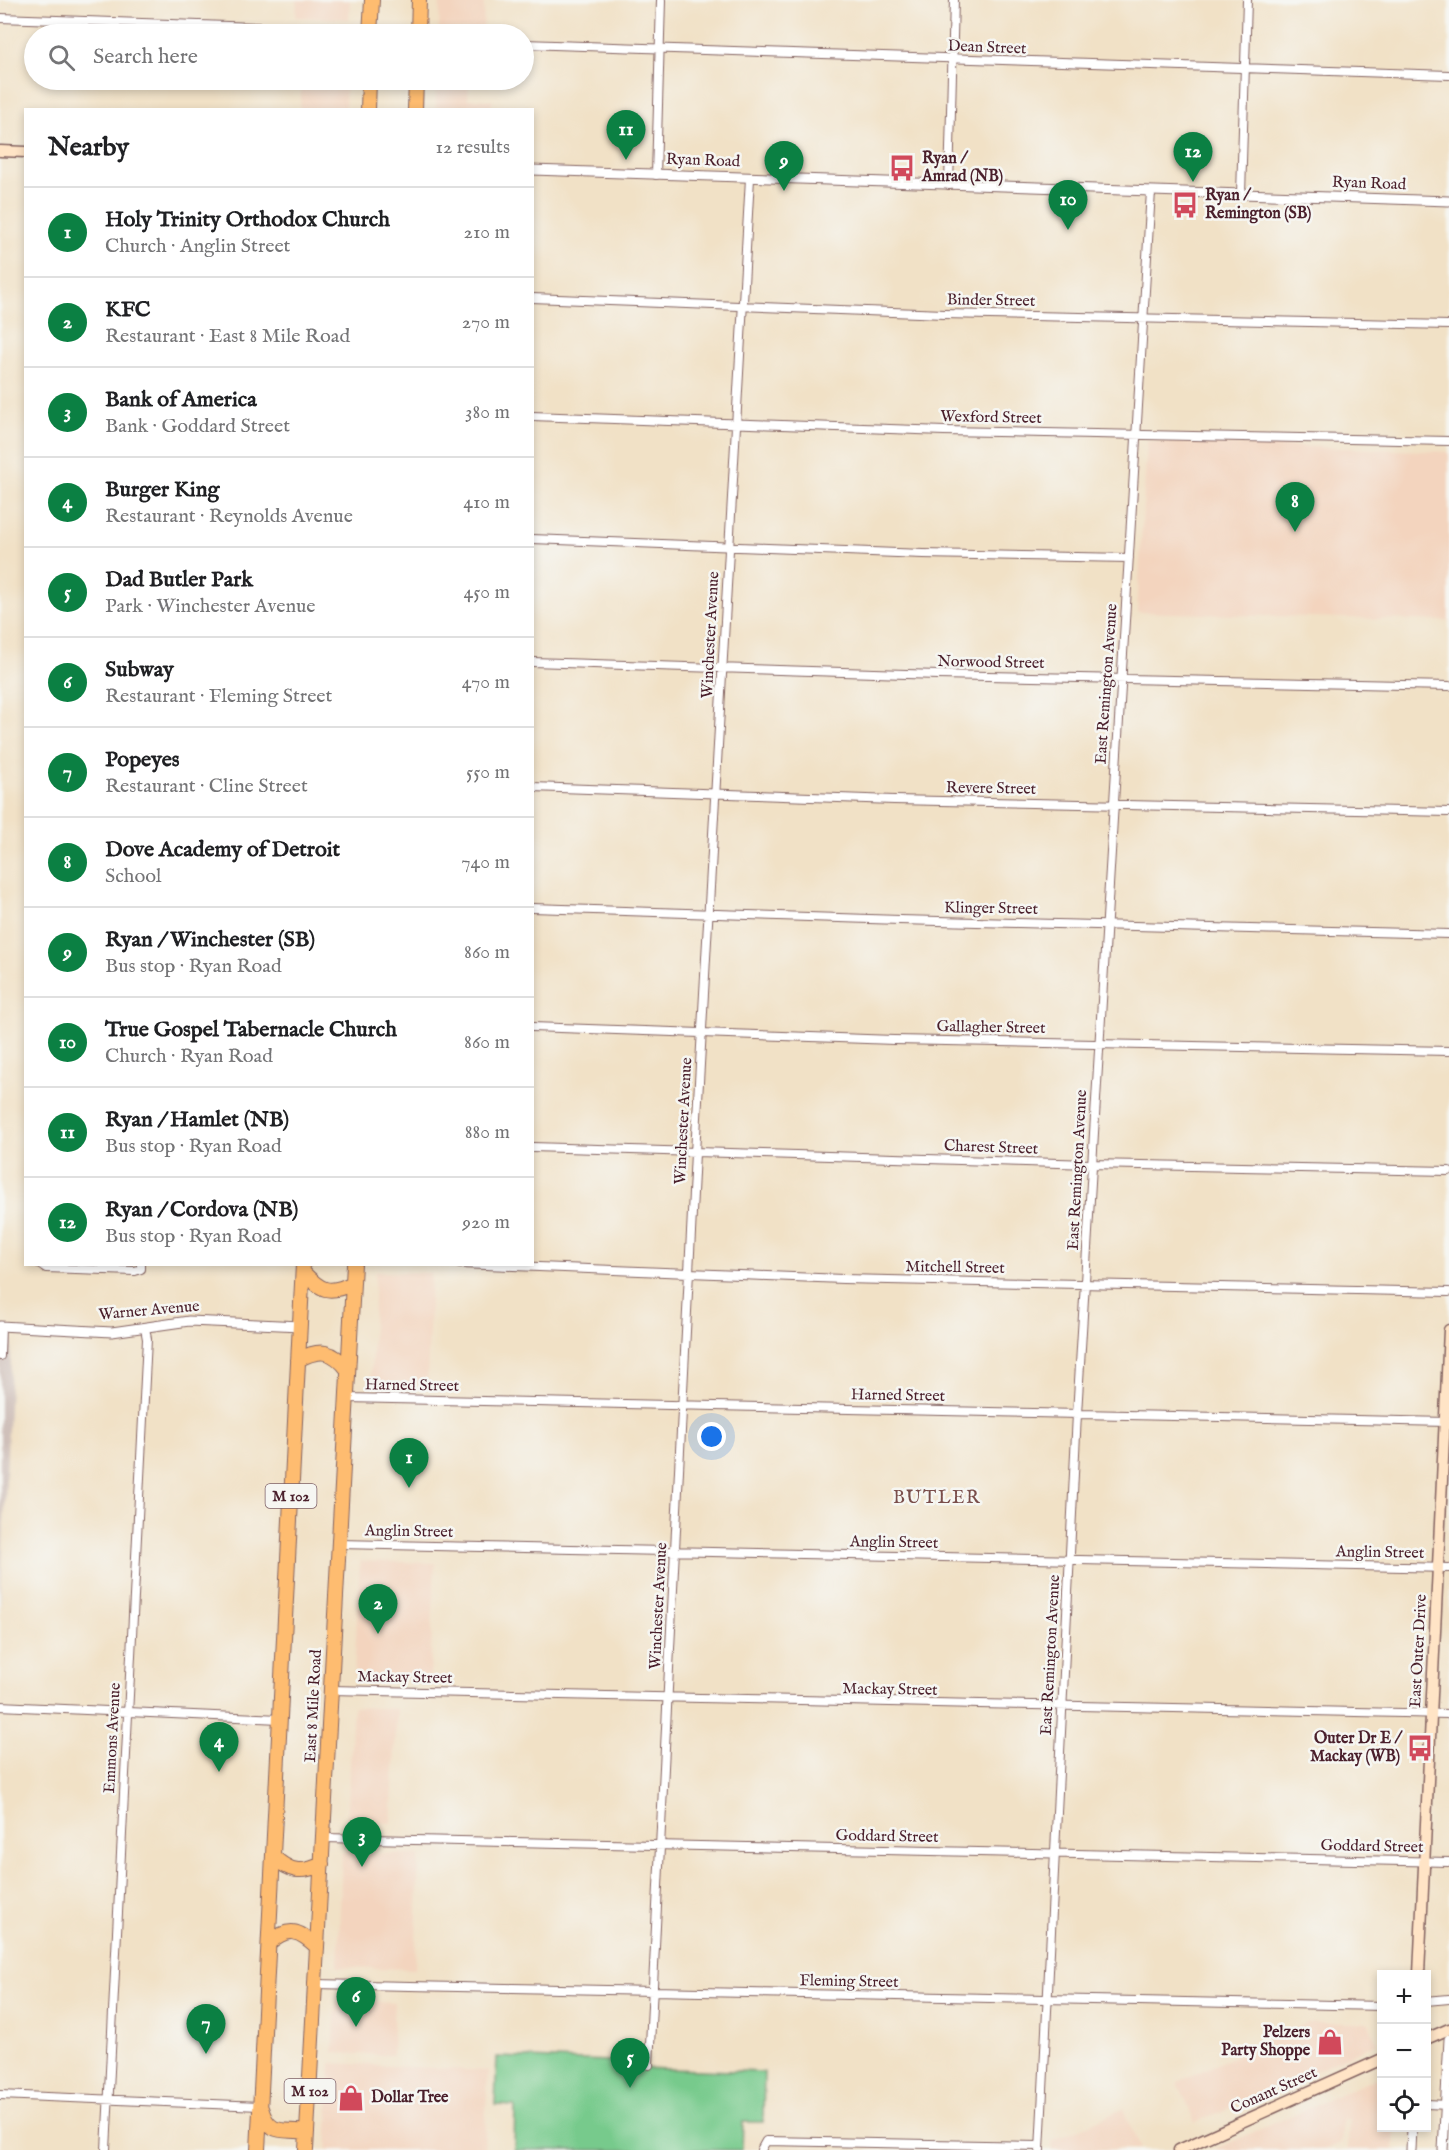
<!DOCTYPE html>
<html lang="en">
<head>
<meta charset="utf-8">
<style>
	body { margin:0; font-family:"IM FELL English",serif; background:#f2f2f2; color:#202124 }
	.controls { position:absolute; right:18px; bottom:18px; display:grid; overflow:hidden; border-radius:0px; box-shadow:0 3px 9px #0003 }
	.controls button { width:54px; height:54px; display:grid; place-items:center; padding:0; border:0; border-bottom:2px solid #e0e0e0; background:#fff; color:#202124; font:30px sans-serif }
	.you { position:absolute; left:712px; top:1437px; width:21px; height:21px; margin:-15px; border:4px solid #fff; border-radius:50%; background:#1a73e8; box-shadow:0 0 0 9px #1a73e833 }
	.badge { display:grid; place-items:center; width:39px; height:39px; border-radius:50%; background:#0b8043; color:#fff; font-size:20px; font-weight:700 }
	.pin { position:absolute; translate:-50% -50px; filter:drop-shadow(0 2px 3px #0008) }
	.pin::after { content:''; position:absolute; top:32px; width:21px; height:18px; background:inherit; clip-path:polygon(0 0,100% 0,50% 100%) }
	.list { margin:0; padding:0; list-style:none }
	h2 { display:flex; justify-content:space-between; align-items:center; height:78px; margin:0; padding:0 24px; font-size:26px }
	h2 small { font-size:20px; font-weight:400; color:#757577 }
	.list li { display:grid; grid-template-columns:39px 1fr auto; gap:18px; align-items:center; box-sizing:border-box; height:90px; padding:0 24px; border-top:2px solid #e0e0e0 }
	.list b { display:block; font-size:22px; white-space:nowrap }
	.list p { margin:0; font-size:20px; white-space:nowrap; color:#757577 }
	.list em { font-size:20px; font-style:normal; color:#757577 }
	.icon { flex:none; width:33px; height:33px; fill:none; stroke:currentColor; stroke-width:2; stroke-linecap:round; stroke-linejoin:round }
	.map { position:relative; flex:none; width:1449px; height:2150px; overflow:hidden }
	.search { position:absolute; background:#fff; box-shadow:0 3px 9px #0003; left:24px; top:24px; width:510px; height:66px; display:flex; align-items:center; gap:15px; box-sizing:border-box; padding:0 21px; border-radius:33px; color:#757577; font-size:22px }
	.panel { position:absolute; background:#fff; box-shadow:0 3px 9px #0003; left:24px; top:108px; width:510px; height:1158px; border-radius:0px }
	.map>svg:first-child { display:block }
	.built { fill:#f3d4be }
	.industrial { fill:#cfc0ba }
	.green { fill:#77ca8c; stroke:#60745c; stroke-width:1.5 }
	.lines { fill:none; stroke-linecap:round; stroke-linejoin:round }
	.minor-casing { stroke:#846361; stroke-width:10 }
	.tertiary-casing { stroke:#846361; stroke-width:11 }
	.secondary-casing { stroke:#846361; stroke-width:13 }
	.trunk-casing { stroke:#846361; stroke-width:16 }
	.minor { stroke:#fff; stroke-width:8 }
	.tertiary { stroke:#fff; stroke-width:9 }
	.secondary { stroke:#ffe4c6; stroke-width:10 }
	.trunk { stroke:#febc70; stroke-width:14 }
	.labels { text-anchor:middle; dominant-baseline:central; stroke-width:5; stroke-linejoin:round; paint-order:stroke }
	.shield { fill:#f6f6f2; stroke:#7e6067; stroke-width:1.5 }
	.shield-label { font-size:15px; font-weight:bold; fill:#4a1f2b }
	.street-label { font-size:16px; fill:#4a1f2b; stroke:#f6f6f2 }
	.poi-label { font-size:16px; font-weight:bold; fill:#4a1f2b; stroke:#f6f6f2; text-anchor:start }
	.neighbourhood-label { font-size:18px; letter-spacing:1.5px; fill:#7a4e4b; stroke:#f6f6f2 }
</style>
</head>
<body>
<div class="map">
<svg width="1449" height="2150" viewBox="0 0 1449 2150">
	<rect width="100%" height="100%" fill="#f6f6f2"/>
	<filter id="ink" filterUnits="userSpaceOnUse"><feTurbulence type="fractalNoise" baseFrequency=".0167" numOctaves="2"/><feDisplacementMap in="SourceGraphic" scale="12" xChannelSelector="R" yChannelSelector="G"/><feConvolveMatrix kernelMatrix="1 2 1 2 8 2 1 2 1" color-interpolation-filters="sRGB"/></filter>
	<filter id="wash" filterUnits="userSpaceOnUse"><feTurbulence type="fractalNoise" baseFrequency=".008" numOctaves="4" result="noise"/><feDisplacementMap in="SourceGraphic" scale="24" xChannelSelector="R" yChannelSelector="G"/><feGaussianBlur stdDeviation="1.35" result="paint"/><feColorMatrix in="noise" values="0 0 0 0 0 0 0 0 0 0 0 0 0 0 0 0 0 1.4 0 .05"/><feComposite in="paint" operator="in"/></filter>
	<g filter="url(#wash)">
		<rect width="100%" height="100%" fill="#f1e1c6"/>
		<path class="built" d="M297 0H350L349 19 296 17Z
			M440 0H484L483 30 439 29Z
			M302 80H346L345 109H300Z
			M436 80H469L468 99 492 100V109H436Z
			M1147 441 1449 452V621L1137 612Z
			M375 1272 431 1273 427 1383 371 1381Z
			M360 1561 435 1563 430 1676H354Z
			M353 1707 397 1709 391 1823 347 1821Z
			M342 1852 419 1855 415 1969 338 1967Z
			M336 2001 394 2003 392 2055 333 2053Z
			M1307 2023H1369L1377 2043 1195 2123 1178 2082Z
			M331 2063 488 2071 484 2150H327Z
			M1381 2076 1382 2128H1395L1394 2150H1348L1349 2120 1343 2119 1341 2143 1324 2150H1213Z
			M1123 2109 1140 2149 1052 2150V2141Z"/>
		<path class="industrial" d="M0 1338H12L0 1614Z"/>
		<path class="green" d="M497 2057 638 2062V2068L764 2072 763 2122H743L742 2150H514L515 2106 495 2105Z"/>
	</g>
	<g filter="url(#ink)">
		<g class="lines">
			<g class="minor-casing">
				<path id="minor" d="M0 18 370 31
					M524 44 1449 75
					M656 175 661 0
					M949 185 954 0
					M1241 194 1247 0
					M532 298 944 314 1449 325
					M532 416 944 431 1449 441
					M532 539 923 554 1129 558
					M532 662 938 675 1449 686
					M532 787 894 800 1449 812
					M532 908 900 920 1449 934
					M532 1027 894 1040 1449 1051
					M532 1147 1091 1164 1449 1171
					M40 1264 46 1268 135 1271 141 1269V1264
					M460 1264 843 1279 1449 1292
					M0 1356 1 1326
					M347 1398 1448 1422
					M339 1544 1449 1568
					M331 1690 1449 1714
					M0 1706 280 1719
					M323 1838 1449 1862
					M315 1984 1382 2006
					M1426 2001 1449 1999
					M649 2065 695 1153 750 178
					M0 2095 260 2106
					M1426 2104 1449 2105
					M106 2150 147 1339 145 1328
					M761 2150 766 2141 1040 2146
					M1040 2150 1077 1414 1151 191"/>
			</g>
			<g class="tertiary-casing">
				<path id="tertiary" d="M532 170 1449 201
					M0 1326 112 1332 189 1321 300 1326
					M1411 2150 1412 2128
					M1443 2150 1449 2039"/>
			</g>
			<g class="secondary-casing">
				<path id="secondary" d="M0 151 26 152
					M1419 1974 1449 1330
					M1426 2039 1449 2029
					M1179 2150 1382 2059"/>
			</g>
			<g class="trunk-casing">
				<path id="trunk" d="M370 34 372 0
					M418 34 419 0
					M368 110 369 80
					M415 110 416 80
					M303 1272C321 1291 329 1295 353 1283
					M298 1360C320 1348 333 1350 348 1370
					M273 1856C289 1872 302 1874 322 1864
					M269 1943C289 1926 299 1930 317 1947
					M261 2108C270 2138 284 2128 307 2132
					M258 2150 303 1264
					M306 2150 354 1264"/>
			</g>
			<use href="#minor" class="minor"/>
			<use href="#tertiary" class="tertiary"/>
			<use href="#secondary" class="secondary"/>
			<use href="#trunk" class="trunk"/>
		</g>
	</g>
	<defs>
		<g id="bus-bare" transform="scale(2.07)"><path d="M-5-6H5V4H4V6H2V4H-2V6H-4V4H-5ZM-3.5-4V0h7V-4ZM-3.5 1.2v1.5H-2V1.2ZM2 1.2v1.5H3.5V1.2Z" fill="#d1495b" stroke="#f6f6f2" stroke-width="2.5" paint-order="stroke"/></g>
		<g id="shop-bare" transform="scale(2.07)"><path d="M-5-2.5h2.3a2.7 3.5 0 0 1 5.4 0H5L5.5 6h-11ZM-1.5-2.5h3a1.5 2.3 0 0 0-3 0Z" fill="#d1495b" stroke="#f6f6f2" stroke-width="2.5" paint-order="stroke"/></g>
	</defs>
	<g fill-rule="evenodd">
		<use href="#bus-bare" x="902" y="168"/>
		<use href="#bus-bare" x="1185" y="205"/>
		<use href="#bus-bare" x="1420" y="1748"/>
		<use href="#shop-bare" x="1330" y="2042"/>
		<use href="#shop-bare" x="351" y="2098"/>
	</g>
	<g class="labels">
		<g class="shield">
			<rect x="265.5" y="1484" width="51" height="24" rx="4.5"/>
			<rect x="284.5" y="2079" width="51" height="24" rx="4.5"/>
		</g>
		<g class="shield-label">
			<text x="291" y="1496">M 102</text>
			<text x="310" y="2091">M 102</text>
		</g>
		<g class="street-label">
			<text transform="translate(987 48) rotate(2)">Dean Street</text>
			<text transform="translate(703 161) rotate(2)">Ryan Road</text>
			<text transform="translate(1369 184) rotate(2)">Ryan Road</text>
			<text transform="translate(991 301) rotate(1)">Binder Street</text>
			<text transform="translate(991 418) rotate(1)">Wexford Street</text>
			<text transform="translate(711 635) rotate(-87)">Winchester Avenue</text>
			<text transform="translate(991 663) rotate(1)">Norwood Street</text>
			<text transform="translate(1107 684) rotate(-86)">East Remington Avenue</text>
			<text transform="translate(991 789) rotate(1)">Revere Street</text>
			<text transform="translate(991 909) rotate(1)">Klinger Street</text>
			<text transform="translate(991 1028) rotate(1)">Gallagher Street</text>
			<text transform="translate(684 1121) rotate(-87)">Winchester Avenue</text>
			<text transform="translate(991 1148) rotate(2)">Charest Street</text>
			<text transform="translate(1078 1170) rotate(-87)">East Remington Avenue</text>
			<text transform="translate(955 1268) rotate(1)">Mitchell Street</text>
			<text transform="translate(149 1311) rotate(-5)">Warner Avenue</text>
			<text transform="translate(412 1386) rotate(1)">Harned Street</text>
			<text transform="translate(898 1396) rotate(1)">Harned Street</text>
			<text transform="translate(409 1532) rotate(1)">Anglin Street</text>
			<text transform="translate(894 1543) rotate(1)">Anglin Street</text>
			<text transform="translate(1380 1553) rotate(1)">Anglin Street</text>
			<text transform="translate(659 1606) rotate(-87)">Winchester Avenue</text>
			<text transform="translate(1419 1651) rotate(-87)">East Outer Drive</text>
			<text transform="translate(1051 1655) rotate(-87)">East Remington Avenue</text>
			<text transform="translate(405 1678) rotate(1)">Mackay Street</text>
			<text transform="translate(890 1690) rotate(1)">Mackay Street</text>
			<text transform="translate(314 1706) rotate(-87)">East 8 Mile Road</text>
			<text transform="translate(113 1738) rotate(-87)">Emmons Avenue</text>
			<text transform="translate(887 1837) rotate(1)">Goddard Street</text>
			<text transform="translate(1372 1847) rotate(1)">Goddard Street</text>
			<text transform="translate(849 1982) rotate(1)">Fleming Street</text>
			<text transform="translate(1274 2091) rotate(-24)">Conant Street</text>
		</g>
		<g class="poi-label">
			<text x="922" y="159">Ryan /<tspan x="922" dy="18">Amrad (NB)</tspan></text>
			<text x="1205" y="196">Ryan /<tspan x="1205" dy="18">Remington (SB)</tspan></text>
			<text x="1400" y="1739" text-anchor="end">Outer Dr E /<tspan x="1400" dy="18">Mackay (WB)</tspan></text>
			<text x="1310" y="2033" text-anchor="end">Pelzers<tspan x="1310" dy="18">Party Shoppe</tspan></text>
			<text x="371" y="2098">Dollar Tree</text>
		</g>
		<g class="neighbourhood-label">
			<text x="937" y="1498">BUTLER</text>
		</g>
	</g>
</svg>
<div class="controls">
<button>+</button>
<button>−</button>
<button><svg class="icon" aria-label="locate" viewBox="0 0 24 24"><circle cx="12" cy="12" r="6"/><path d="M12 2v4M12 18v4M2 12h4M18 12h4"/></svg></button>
</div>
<div class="you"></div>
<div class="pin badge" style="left:409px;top:1488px">1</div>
<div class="pin badge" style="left:378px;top:1634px">2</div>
<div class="pin badge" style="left:362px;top:1867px">3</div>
<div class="pin badge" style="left:219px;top:1772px">4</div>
<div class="pin badge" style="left:630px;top:2088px">5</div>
<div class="pin badge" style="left:356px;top:2027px">6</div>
<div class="pin badge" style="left:206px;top:2054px">7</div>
<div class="pin badge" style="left:1295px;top:532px">8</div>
<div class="pin badge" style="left:784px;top:191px">9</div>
<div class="pin badge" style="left:1068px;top:230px">10</div>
<div class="pin badge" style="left:626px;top:160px">11</div>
<div class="pin badge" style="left:1193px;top:182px">12</div>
<div class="search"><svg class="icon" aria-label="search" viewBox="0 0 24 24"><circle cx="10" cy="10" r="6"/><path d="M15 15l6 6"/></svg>Search here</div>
<section class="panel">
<h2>Nearby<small>12 results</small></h2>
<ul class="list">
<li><span class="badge">1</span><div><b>Holy Trinity Orthodox Church</b><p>Church · Anglin Street</p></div><em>210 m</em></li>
<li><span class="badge">2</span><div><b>KFC</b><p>Restaurant · East 8 Mile Road</p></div><em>270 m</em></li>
<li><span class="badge">3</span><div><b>Bank of America</b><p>Bank · Goddard Street</p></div><em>380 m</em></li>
<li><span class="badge">4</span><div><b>Burger King</b><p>Restaurant · Reynolds Avenue</p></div><em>410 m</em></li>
<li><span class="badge">5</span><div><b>Dad Butler Park</b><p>Park · Winchester Avenue</p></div><em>450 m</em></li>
<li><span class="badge">6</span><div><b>Subway</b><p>Restaurant · Fleming Street</p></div><em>470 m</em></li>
<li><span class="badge">7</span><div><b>Popeyes</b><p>Restaurant · Cline Street</p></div><em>550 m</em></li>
<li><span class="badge">8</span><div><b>Dove Academy of Detroit</b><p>School</p></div><em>740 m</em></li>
<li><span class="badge">9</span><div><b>Ryan / Winchester (SB)</b><p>Bus stop · Ryan Road</p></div><em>860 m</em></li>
<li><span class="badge">10</span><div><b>True Gospel Tabernacle Church</b><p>Church · Ryan Road</p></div><em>860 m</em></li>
<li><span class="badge">11</span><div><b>Ryan / Hamlet (NB)</b><p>Bus stop · Ryan Road</p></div><em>880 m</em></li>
<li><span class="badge">12</span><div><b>Ryan / Cordova (NB)</b><p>Bus stop · Ryan Road</p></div><em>920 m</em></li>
</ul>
</section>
</div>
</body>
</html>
